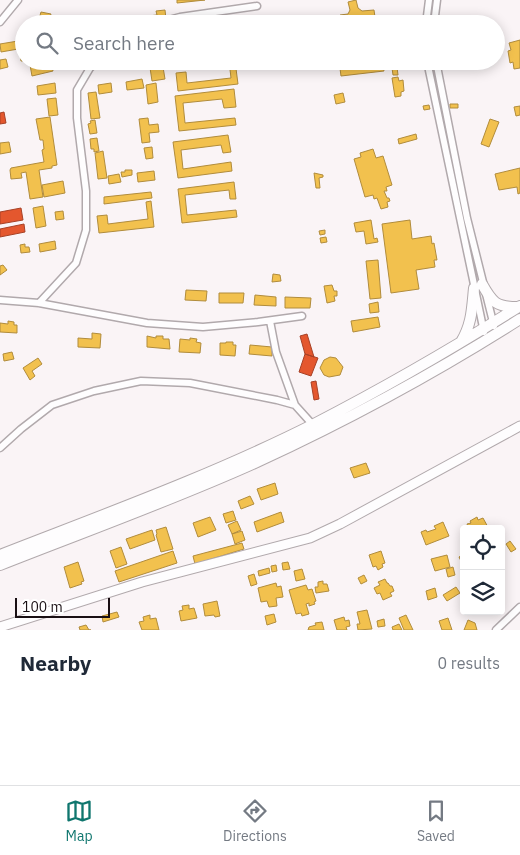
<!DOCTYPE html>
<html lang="en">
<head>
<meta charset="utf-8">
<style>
	body { margin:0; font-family:"IBM Plex Sans",sans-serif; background:#f6f6f7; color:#1f2937 }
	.controls { position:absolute; right:15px; bottom:15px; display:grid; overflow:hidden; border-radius:5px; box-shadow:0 2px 12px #0003 }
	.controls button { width:45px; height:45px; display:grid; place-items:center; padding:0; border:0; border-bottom:1px solid #e0e1e3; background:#fff; color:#1f2937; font:25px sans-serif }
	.scale { position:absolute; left:15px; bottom:12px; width:95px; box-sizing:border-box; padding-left:5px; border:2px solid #190f13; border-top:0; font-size:14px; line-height:18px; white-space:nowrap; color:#190f13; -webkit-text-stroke:4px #fff; paint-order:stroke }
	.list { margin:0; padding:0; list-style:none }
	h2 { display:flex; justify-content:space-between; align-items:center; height:65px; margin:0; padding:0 20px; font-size:21px }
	h2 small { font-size:16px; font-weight:400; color:#747a83 }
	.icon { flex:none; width:28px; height:28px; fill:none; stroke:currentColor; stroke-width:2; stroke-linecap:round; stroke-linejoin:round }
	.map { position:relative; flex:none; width:520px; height:630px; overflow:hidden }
	.search { position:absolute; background:#fff; box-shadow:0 2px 12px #0003; left:15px; right:15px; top:15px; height:55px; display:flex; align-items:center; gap:12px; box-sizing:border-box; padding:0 18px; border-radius:28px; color:#747a83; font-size:19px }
	.sheet { height:155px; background:#fff }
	nav { display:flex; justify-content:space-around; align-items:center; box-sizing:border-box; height:70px; border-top:1px solid #e0e1e3; background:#fff; font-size:14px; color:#747a83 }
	nav a { display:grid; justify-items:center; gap:2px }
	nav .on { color:#0f766e }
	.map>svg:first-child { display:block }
	.homes { fill:#f2c14e; stroke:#b18c3c }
	.shops { fill:#e4572e; stroke:#a74126 }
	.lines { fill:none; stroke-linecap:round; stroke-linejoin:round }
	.street-casing { stroke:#b1a9ac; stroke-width:9 }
	.secondary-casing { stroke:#b1a9ac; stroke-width:11 }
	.primary-casing { stroke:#b1a9ac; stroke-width:12 }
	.street { stroke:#fefdfe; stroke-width:6 }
	.secondary { stroke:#fefdfe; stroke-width:9 }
	.primary { stroke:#fefdfe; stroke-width:10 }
</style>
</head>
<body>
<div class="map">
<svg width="520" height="630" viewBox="0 0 520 630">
	<rect width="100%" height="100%" fill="#faf4f6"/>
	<path class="homes" d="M177 0H205L177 3Z
		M356 0 358 8 362 11 374 10 375 17 366 18 361 24H350L347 21 341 22 340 15 348 14 350 10 348 2Z
		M165 10 166 19 149 20 148 16 157 15 156 11Z
		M41 12 51 14 49 21 39 19Z
		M263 19 264 24H250V22Z
		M24 40V48L1 52 0 44Z
		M520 40V68L514 69 513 62 510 63 508 51 511 50 509 43Z
		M24 53V61H21L20 54Z
		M6 59 8 67 0 69V60Z
		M51 61 53 71 32 76 30 65Z
		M149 61H162L165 79 152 81Z
		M229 61H235L238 84 178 91 176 73 186 72 187 83 231 78Z
		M339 61H354V66L368 64 367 61H382L384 71 341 76Z
		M397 67 398 75H393L392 68Z
		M398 77 399 81 403 80 404 91 401 92V96L395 97 392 78Z
		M142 79 144 88 127 90 126 82Z
		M55 83 56 93 38 95 37 86Z
		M111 83 112 92 99 94 98 85Z
		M156 83 158 102 148 104 146 85Z
		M234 89 236 107 224 108 222 99 183 103 185 123 235 118 236 125 179 131 175 96Z
		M96 92 100 118 91 119 88 93Z
		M343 93 345 102 336 104 334 95Z
		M56 98 58 115 49 116 47 99Z
		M450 104H458V108H450Z
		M429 105 430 109 424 110 423 106Z
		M520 106V115L516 116 514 107Z
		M50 117 57 165 52 166V168L39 170 43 197 30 199 26 172 21 173 22 178 11 179 10 170 11 168 44 162 42 150 44 149 43 140H40L36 119Z
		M148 118 149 125 158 124 159 132 149 133 150 142 142 143 139 119Z
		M490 119 499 122 489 147 481 144Z
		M95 120 97 133 90 134 88 124 91 123 90 121Z
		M416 134 417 139 399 144 398 139Z
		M228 135 231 152 223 153 221 145 181 150 183 169 231 162 232 171 178 178 173 142Z
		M97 138 99 151 94 152V149H91L90 139Z
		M9 142 11 152 0 154V143Z
		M152 147 153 158 146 159 144 148Z
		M373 149 376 158 383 156 392 185 386 187 387 191H384L387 198H389L390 201 387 202 388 207 381 209 377 198 374 199 373 195 365 197 354 159 361 157 360 153Z
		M103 151 107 178 98 179 95 153Z
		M520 168V193L518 194 517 187 499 190 495 174Z
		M125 170H132V175L122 177 121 172H125Z
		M154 171 155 180 138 182 137 173Z
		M314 173 323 175V177L319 178 320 188H316Z
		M119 174 121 182 109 184 108 176Z
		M63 181 65 193 44 197 42 185Z
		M234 182 236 199H230L229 190 185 195 187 215 236 210 237 217 182 223 178 189Z
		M151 192 152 198 104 204V197Z
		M151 201 154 227 99 233 97 216 107 215 108 224 148 219 146 202Z
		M43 206 46 226 36 228 33 208Z
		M63 211 64 219 56 220 55 212Z
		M371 220 374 239 377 238 378 242 366 244 364 231 356 232 354 223Z
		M410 220 412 239 431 236 432 244 434 243 437 260H434L435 267 416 270 419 289 391 293 382 224Z
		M325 230V234L320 235 319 231Z
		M326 237 327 242 321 243 320 238Z
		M55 241 56 249 40 252 39 244Z
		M25 244V247H29L30 252 21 253 20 245Z
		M378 260 381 298 370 299 366 261Z
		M3 265 7 270 0 275V266Z
		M273 274 280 275 281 281 272 282Z
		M332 285 334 291H337V296H334L335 301 327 303 324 286Z
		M186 290 207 291 206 301 185 300Z
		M219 293H244L243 303H219Z
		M255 295 276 297V306L254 305Z
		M285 297 311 298 310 308H285Z
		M378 302 379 312 370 313 369 304Z
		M378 317 380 327 353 332 351 321Z
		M8 321 14 322V325H17V333L0 332V323L8 324Z
		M92 333 101 334 100 348 78 347V338L92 339Z
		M147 336 156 338V336H163V339H169L170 349 147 347Z
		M190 338 197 339 196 342 201 343 200 353 179 352 180 339 190 340Z
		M226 342H233V345H236L235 356 220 355V343H226Z
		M250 345 272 347V356L249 354Z
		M12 352 14 359 4 361 3 354Z
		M330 357 336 358 343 367 340 375 329 377 324 375 320 368 324 360Z
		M38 358 42 364 32 371 35 376 30 380 23 368Z
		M366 463 370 473 354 478 350 468Z
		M275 483 278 494 261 500 257 489Z
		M250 496 254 504 241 509 238 501Z
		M233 511 236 520 226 523 223 514Z
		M281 512 284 522 257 532 254 522Z
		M210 517 216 530 198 537 193 523Z
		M477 517 478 520 483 518 489 529H469L467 524 471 523 470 521Z
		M237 521 241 530 232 534 228 525Z
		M443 522 449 536 426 545 421 532 426 530 427 532 436 529 434 526Z
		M166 527 173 549 161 552 156 535 157 534 156 530Z
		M152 530 155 540 130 549 126 539Z
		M242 531 245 540 235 544 232 534Z
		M510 541 516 549 511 552 506 544Z
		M242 543 244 549 195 564 193 556Z
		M121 547 127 564 116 568 110 551Z
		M173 551 177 563 119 582 115 571Z
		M381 551 385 563 382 564 383 567 378 570 376 566 373 567 369 555Z
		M464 554V567L459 557Z
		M447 555 450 567 435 571 431 559Z
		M78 562 84 581 81 582 82 584 70 588 64 567Z
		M288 562 290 569 283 570 282 563Z
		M276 565 277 571 272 572 271 566Z
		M453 567 455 575 448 577 446 569Z
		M269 568 270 573 259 576 258 571Z
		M302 569 305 579 296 581 294 571Z
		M254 574 257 584 251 586 248 576Z
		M364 575 367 581 361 584 358 578Z
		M385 579 387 583H388L390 586H392L394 591 390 593 392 596 383 600 380 593 377 594 374 588 380 585 378 582Z
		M323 581V584H327L329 591 316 593 315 587H318V582Z
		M276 583 277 587 281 586 283 597 276 598 277 606 269 607 267 601 261 602 258 588Z
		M306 585 308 590 312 589 316 601 314 602 315 604 309 606V603L306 604 309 614 302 616 301 613 296 614 289 590Z
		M456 587 460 593 447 601 443 595Z
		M435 588 437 597 428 600 426 591Z
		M217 601 220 616 215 617 214 615 205 616 203 604Z
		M189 605V609L194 608 197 618 181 621 179 611 183 610 182 606Z
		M367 610 372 629 358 630 357 624H360L357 612Z
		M117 612 119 617 103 622 102 616Z
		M274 614 276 622 267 625 265 616Z
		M150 615V619L156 618 159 630H142L139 622 144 621 143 617Z
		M406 615 413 630H404L399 618Z
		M344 617 345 621 349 620 350 626 346 627 347 630H337L334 620Z
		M448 618 452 630H442L439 621Z
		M384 619 385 626 378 627 377 621Z
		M468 620 475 623 477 630H464Z
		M322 622 324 630H308L309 627 316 625 315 623Z
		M399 624 402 630H393L392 627Z
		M86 625 89 630H91H80L79 627Z"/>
	<path class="shops" d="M4 112 6 123 0 124V113Z
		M21 208 23 220 0 224V212Z
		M24 224 25 232 0 237V229Z
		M307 334 314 357 305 354 300 336Z
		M305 354 318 358 311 376 299 372Z
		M316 381 319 399 314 400 311 382Z"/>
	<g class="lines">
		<g class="street-casing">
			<path id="street" d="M0 22 18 0
				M153 24 180 17 257 6
				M426 24 429 0
				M434 24 437 0
				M427 61 484 332
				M436 61 467 218 494 326
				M0 300 39 303 147 323 203 327 258 322 302 316
				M39 303 76 263 86 230V191L77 118V90L90 68 97 61
				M270 321 276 352 295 405
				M0 448 21 429 52 405 94 391 141 381 190 383 277 400 295 405 313 425
				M496 630 520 607"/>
		</g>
		<g class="secondary-casing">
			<path id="secondary" d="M0 627 142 582 310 538 340 524 520 426"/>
		</g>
		<g class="primary-casing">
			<path id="primary" d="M482 284C492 302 496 307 517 307
				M461 342C472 324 472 308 474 288
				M0 555C105 514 213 475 314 424 384 388 453 348 520 306
				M0 565C86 531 173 500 257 462 348 420 435 373 520 319"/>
		</g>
		<use href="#street" class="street"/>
		<use href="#secondary" class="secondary"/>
		<use href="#primary" class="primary"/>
	</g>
</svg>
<div class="controls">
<button><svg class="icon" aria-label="locate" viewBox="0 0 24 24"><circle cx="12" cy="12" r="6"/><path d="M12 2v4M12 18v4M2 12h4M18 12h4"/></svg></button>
<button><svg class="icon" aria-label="layers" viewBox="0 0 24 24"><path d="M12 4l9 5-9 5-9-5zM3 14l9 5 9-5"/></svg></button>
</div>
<div class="scale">100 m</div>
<div class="search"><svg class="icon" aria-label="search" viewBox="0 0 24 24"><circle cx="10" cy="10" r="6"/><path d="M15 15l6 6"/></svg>Search here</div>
</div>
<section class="sheet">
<h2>Nearby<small>0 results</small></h2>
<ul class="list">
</ul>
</section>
<nav>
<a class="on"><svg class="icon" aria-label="map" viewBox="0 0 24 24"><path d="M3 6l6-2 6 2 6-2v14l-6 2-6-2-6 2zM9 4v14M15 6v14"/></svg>Map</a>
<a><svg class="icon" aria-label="directions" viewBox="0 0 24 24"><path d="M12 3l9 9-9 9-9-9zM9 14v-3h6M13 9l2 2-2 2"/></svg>Directions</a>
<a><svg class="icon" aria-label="saved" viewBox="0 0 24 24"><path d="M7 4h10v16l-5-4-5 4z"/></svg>Saved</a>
</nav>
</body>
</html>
